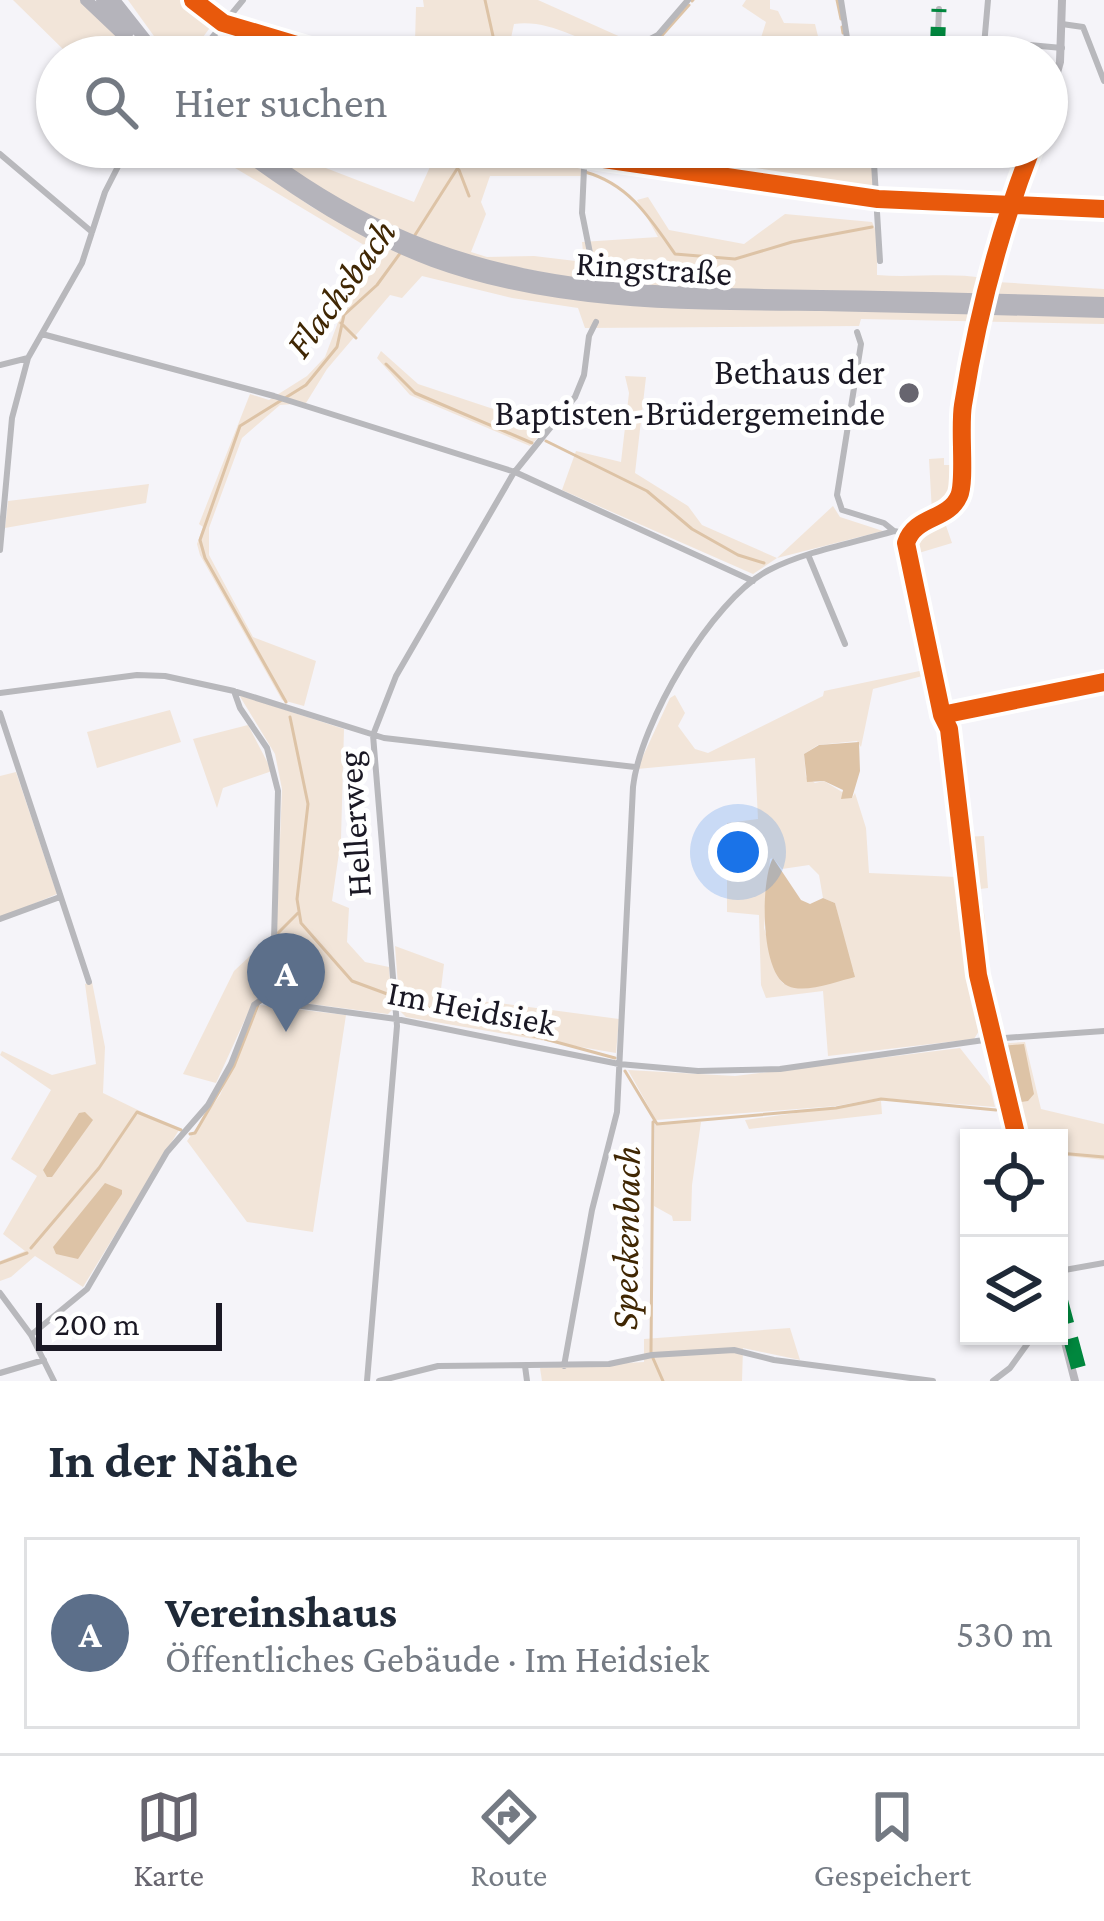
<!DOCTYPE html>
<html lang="de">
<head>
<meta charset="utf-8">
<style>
	body { margin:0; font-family:"Crimson Pro",serif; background:#f2f2f3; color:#1f2937 }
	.controls { position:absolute; right:36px; bottom:36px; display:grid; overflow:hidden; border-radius:0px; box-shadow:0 3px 9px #0004 }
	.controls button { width:108px; height:108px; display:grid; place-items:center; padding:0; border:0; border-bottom:3px solid #e0e1e3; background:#fff; color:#1f2937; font:60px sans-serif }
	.scale { position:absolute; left:36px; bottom:30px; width:186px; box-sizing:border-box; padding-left:12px; border:6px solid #1a1824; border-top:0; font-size:33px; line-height:42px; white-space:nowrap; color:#1a1824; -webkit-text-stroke:9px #fff; paint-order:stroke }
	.you { position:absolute; left:738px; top:852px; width:42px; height:42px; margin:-30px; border:9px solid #fff; border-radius:50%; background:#1a73e8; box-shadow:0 0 0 18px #1a73e833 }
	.badge { display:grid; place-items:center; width:78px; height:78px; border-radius:50%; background:#67656f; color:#fff; font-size:39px; font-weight:700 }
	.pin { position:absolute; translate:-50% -99px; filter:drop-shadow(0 3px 6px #0008) }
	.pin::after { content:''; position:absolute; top:63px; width:42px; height:36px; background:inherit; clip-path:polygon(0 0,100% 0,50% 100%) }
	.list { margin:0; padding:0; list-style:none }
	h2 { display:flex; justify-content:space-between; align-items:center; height:156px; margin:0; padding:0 48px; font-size:51px }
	h2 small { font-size:39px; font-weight:400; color:#747a83 }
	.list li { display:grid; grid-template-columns:78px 1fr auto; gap:36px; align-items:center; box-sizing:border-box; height:192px; margin:0 24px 24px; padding:0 24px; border:3px solid #e0e1e3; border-radius:0px }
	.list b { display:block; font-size:45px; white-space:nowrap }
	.list p { margin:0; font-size:39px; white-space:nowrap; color:#747a83 }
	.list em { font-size:39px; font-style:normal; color:#747a83 }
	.icon { flex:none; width:66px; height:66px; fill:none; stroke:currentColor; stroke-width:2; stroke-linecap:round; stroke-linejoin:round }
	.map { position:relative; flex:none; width:1104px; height:1381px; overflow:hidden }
	.search { position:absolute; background:#fff; box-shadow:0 3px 9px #0004; left:36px; right:36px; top:36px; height:132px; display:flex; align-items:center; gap:30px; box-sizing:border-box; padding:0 42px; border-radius:66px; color:#747a83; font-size:45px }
	.sheet { height:372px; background:#fff }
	nav { display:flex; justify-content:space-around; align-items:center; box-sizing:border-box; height:168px; border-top:3px solid #e0e1e3; background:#fff; font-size:33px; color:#747a83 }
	nav a { display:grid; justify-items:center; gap:6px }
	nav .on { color:#67656f }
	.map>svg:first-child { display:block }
	.green { fill:#f2e5d9; fill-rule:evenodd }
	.water { fill:#ddc3a6 }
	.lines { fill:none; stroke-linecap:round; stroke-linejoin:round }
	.stream { stroke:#ddc3a6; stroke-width:3 }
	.street { stroke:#b8b8bc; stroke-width:6 }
	.secondary { stroke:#b8b7bc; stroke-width:8 }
	.highway { stroke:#b5b4bb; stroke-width:12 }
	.secondary-bridge { stroke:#b8b7bc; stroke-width:8 }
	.quiet { stroke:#00873e; stroke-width:15; stroke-dasharray:30 15; stroke-linecap:butt }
	.cycleway-casing { stroke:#fff; stroke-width:26 }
	.cycleway { stroke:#e8590c; stroke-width:18 }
	.poi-dot { fill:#67656f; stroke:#fff; stroke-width:4.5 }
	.labels { text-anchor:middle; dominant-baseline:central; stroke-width:10; stroke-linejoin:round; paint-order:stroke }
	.street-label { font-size:36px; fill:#1a1824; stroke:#fff }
	.poi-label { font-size:36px; fill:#1a1824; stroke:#fff; text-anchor:end }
	.water-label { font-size:39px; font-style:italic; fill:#402703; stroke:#fff }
</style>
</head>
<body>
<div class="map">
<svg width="1104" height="1381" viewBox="0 0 1104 1381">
	<rect width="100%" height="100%" fill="#f5f4f9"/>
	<path class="green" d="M13 0H81L136 57H71Z
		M128 0H203L221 13 188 57H169Z
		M423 0H538L634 43 614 54C583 41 549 19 514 24L507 57H429L428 44 415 42 416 7H424Z
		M746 0H770V9L778 11 784 23 815 24 823 57H755L766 22 742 6Z
		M200 147H225L312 207 427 264 652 306 1104 317V324L861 319 859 326 585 328 578 308 512 298 422 276 402 298 390 295 327 369 306 403 280 405 242 438 209 528V555L253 637 316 661 304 706 282 700 200 555 197 544 203 527 199 524 250 394 269 400 307 376 325 357 343 309 384 257Z
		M264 147H289L318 165 414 202 439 147H587V156L632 162 637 147H870L875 194 872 205 586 164 585 176H490L481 202 486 214 471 252 487 257 534 256 584 262 582 242 658 237 637 200 648 197 669 230 744 244 785 214 872 222 877 233V275C913 278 949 272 984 278L980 295C745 289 452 315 264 147Z
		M997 282 1104 289V298L994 295Z
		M381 351 418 384 548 427 530 446 410 395 377 358Z
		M625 376 646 377 635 473 688 506 702 525 777 558 833 506 840 517 883 531 777 558 753 574 562 490 576 451 621 462 629 393Z
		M944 458V465H955C957 489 955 502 932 512L929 459Z
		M149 484 146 503 5 528 8 501Z
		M943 517 952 543 912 555 917 531Z
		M929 669 930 674 873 689 861 747 857 741 818 745 804 754 806 777 815 783 824 781 852 798 855 793 866 828 869 873 956 877 979 1031 974 1039 828 1056 823 991 766 998 761 985 759 915 727 912V823L758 819 755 758 637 769 670 698 675 695 685 713 678 726 695 749 708 753 823 696 824 691ZM773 858 782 869 809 865 819 875 823 898 835 903C839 920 846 958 854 972L825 984H784L781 981 764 928 770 859Z
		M239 695 344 729 341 839 332 901 349 908 347 942 365 962 389 967 392 1010 388 1014 272 999 268 988 276 941 282 789 275 754Z
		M170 710 181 742 97 768 87 732Z
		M248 725 272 771 223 788 217 808 193 739Z
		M16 772 57 894 0 918V776Z
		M984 836 988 888 980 889 985 919 984 964 996 1033 987 1029 977 978 963 837Z
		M271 936 263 992 252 1004 216 1083 183 1074 234 971Z
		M395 946 444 964 440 997 444 1001 492 1002 619 1019 616 1053 406 1017 400 1011Z
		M92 982 105 1047 103 1093 179 1130 83 1287 35 1256 11 1277 0 1281V1261L25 1251 3 1234 37 1176 11 1159 51 1090 0 1055 2 1051 52 1075 96 1064 85 984Z
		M260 1005 346 1015 313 1232 247 1222 187 1141 220 1095Z
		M1025 1042 1041 1109 1104 1124V1160L1059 1155V1138H1019L995 1044Z
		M960 1048 990 1086 995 1107 880 1098 836 1106 656 1120 628 1070 735 1076Z
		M881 1101 882 1114 749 1129 745 1120Z
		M668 1122H701L692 1185 691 1221H673L672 1216 654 1206 655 1125Z
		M790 1328 800 1360 743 1348 742 1381H542L540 1368 644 1362V1339Z"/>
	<path class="water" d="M859 742 860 771 852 798 841 799 843 790 824 781 807 782 804 754 819 745Z
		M773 858 801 900 810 904 823 898 835 903 855 977C838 981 805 994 788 986 759 973 761 878 773 858Z
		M1024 1044 1034 1094 1028 1101 1021 1102 1012 1095 1000 1046Z
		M85 1112 93 1120 52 1177H47L43 1170 79 1113Z
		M105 1183 122 1190V1194L78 1259 56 1254 53 1247Z"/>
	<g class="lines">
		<path class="stream" d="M485 0 493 36 487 57
			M837 0 841 19
			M692 1 693 0
			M842 27 843 33
			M843 40 846 57
			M634 51 657 41 689 5
			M537 147 572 158
			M587 152 614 158
			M624 159 631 160
			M638 161 670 166
			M675 166 716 173
			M459 170 469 196
			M585 172C629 184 650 218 675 254L735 259 792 242 872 227
			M722 173 860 192
			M415 235 471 147
			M341 323 356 338
			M386 364 415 393 532 443
			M546 441 647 491 692 529 738 555 764 563
			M286 702 205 558 200 540 240 426 306 385 337 347 344 315 377 285 401 252
			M290 717 308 804 297 899 301 923 352 981 390 995
			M278 933 298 913
			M260 994 270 940
			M399 998 458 1018 542 1038
			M545 1039 615 1058
			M998 1057 1011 1111
			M625 1071 657 1124 836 1108 881 1099 996 1110
			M1014 1121 1018 1138
			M190 1134 195 1133 234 1066 258 1005
			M1059 1153 1104 1157
			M31 1248 99 1168 137 1112 181 1130
			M0 1263 27 1253
			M651 1352 653 1122
			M652 1356 663 1381"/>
		<path class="street" d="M841 0 850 57
			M1062 24 1083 27 1104 81
			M985 41 1062 48
			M196 57 243 0
			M616 57 658 35 688 0
			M937 57 939 9
			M983 57 988 0
			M585 147 582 213 590 253
			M873 147 880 261
			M951 147 957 157
			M0 154 92 232
			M878 199 1104 209
			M857 332 861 344 837 495 842 510 884 523 894 531
			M42 334 274 396 515 472 753 581
			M0 365 28 358
			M0 550 12 418 28 358 82 263 105 192 128 147
			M809 557 845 644
			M234 691 240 708 267 748 278 791 274 940 266 996
			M0 693 137 675 165 676 234 691 384 738 635 767
			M0 713 89 982
			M0 919 60 897
			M266 996 273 1002 396 1019 619 1064 698 1071 780 1069 991 1039 1104 1031
			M1059 1271 1104 1263
			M0 1293 31 1335 54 1381
			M31 1335 87 1289 167 1152 208 1105 231 1064 254 1005 266 996
			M525 1366 527 1381
			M564 1366 592 1210 617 1112 633 787C640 724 711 600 769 570 806 551 853 543 894 531L909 534
			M0 1373 44 1360
			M367 1381 397 1026 373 735 396 676 513 474 575 397 584 375 589 336 596 322
			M379 1381 438 1366 609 1364 652 1355 734 1350 774 1360 933 1381
			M993 1381 1010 1368 1033 1336"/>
		<path class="secondary" d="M1047 108 1060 62 1062 0
			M988 291 1010 207 1032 147
			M981 318 961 420V493L949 509 914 527 906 548 942 715 972 980 1011 1138
			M942 715 1104 682
			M1059 1319 1075 1381"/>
		<path class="highway" d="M86 0 146 57
			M102 0 128 32
			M114 0 159 57
			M236 147C298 193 360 234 433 261 556 306 692 304 821 305 915 307 1010 309 1104 312
			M253 147C438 290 598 293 821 296 916 297 1010 300 1104 303"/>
		<path class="secondary-bridge" d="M981 318 988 291"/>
		<path class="quiet" d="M937 57 939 9
			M951 147 957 157
			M1059 1295 1082 1381"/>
		<g class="cycleway-casing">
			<path id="cycleway" d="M193 0 223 23 337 57
				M550 147 583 156 878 199 1104 209
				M942 715 1104 682
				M1017 1138 978 975 949 729 942 715 906 543C915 515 948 521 959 496 966 481 959 428 963 405 977 317 1000 229 1032 147"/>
		</g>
		<use href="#cycleway" class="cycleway"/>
	</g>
	<circle class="poi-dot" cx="909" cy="393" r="12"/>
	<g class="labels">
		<g class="street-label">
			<text transform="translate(654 268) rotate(4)">Ringstraße</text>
			<text transform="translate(354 824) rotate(-94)">Hellerweg</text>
			<text transform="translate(472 1008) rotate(11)">Im Heidsiek</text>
		</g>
		<g class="poi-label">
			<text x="885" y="372">Bethaus der<tspan x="885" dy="41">Baptisten-Brüdergemeinde</tspan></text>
		</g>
		<g class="water-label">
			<text transform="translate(340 288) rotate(-54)">Flachsbach</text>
			<text transform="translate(625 1238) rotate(-89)">Speckenbach</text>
		</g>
	</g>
</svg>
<div class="controls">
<button><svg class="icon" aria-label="locate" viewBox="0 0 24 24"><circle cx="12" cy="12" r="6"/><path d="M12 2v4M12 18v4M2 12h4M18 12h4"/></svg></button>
<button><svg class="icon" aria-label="layers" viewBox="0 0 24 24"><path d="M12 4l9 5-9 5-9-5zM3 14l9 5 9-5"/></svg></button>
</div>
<div class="scale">200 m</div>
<div class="you"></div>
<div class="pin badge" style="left:286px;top:1032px;background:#5c6f8a">A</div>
<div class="search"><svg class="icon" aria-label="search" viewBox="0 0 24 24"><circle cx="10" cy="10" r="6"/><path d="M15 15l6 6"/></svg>Hier suchen</div>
</div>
<section class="sheet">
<h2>In der Nähe<small></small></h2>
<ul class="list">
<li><span class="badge" style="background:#5c6f8a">A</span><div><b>Vereinshaus</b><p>Öffentliches Gebäude · Im Heidsiek</p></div><em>530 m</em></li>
</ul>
</section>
<nav>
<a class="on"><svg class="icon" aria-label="map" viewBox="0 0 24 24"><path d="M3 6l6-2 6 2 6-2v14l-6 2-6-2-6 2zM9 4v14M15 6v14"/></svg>Karte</a>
<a><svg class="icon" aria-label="directions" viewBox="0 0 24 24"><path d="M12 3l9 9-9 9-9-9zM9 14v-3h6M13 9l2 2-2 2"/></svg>Route</a>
<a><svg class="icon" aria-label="saved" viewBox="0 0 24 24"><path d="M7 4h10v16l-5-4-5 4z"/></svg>Gespeichert</a>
</nav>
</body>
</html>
